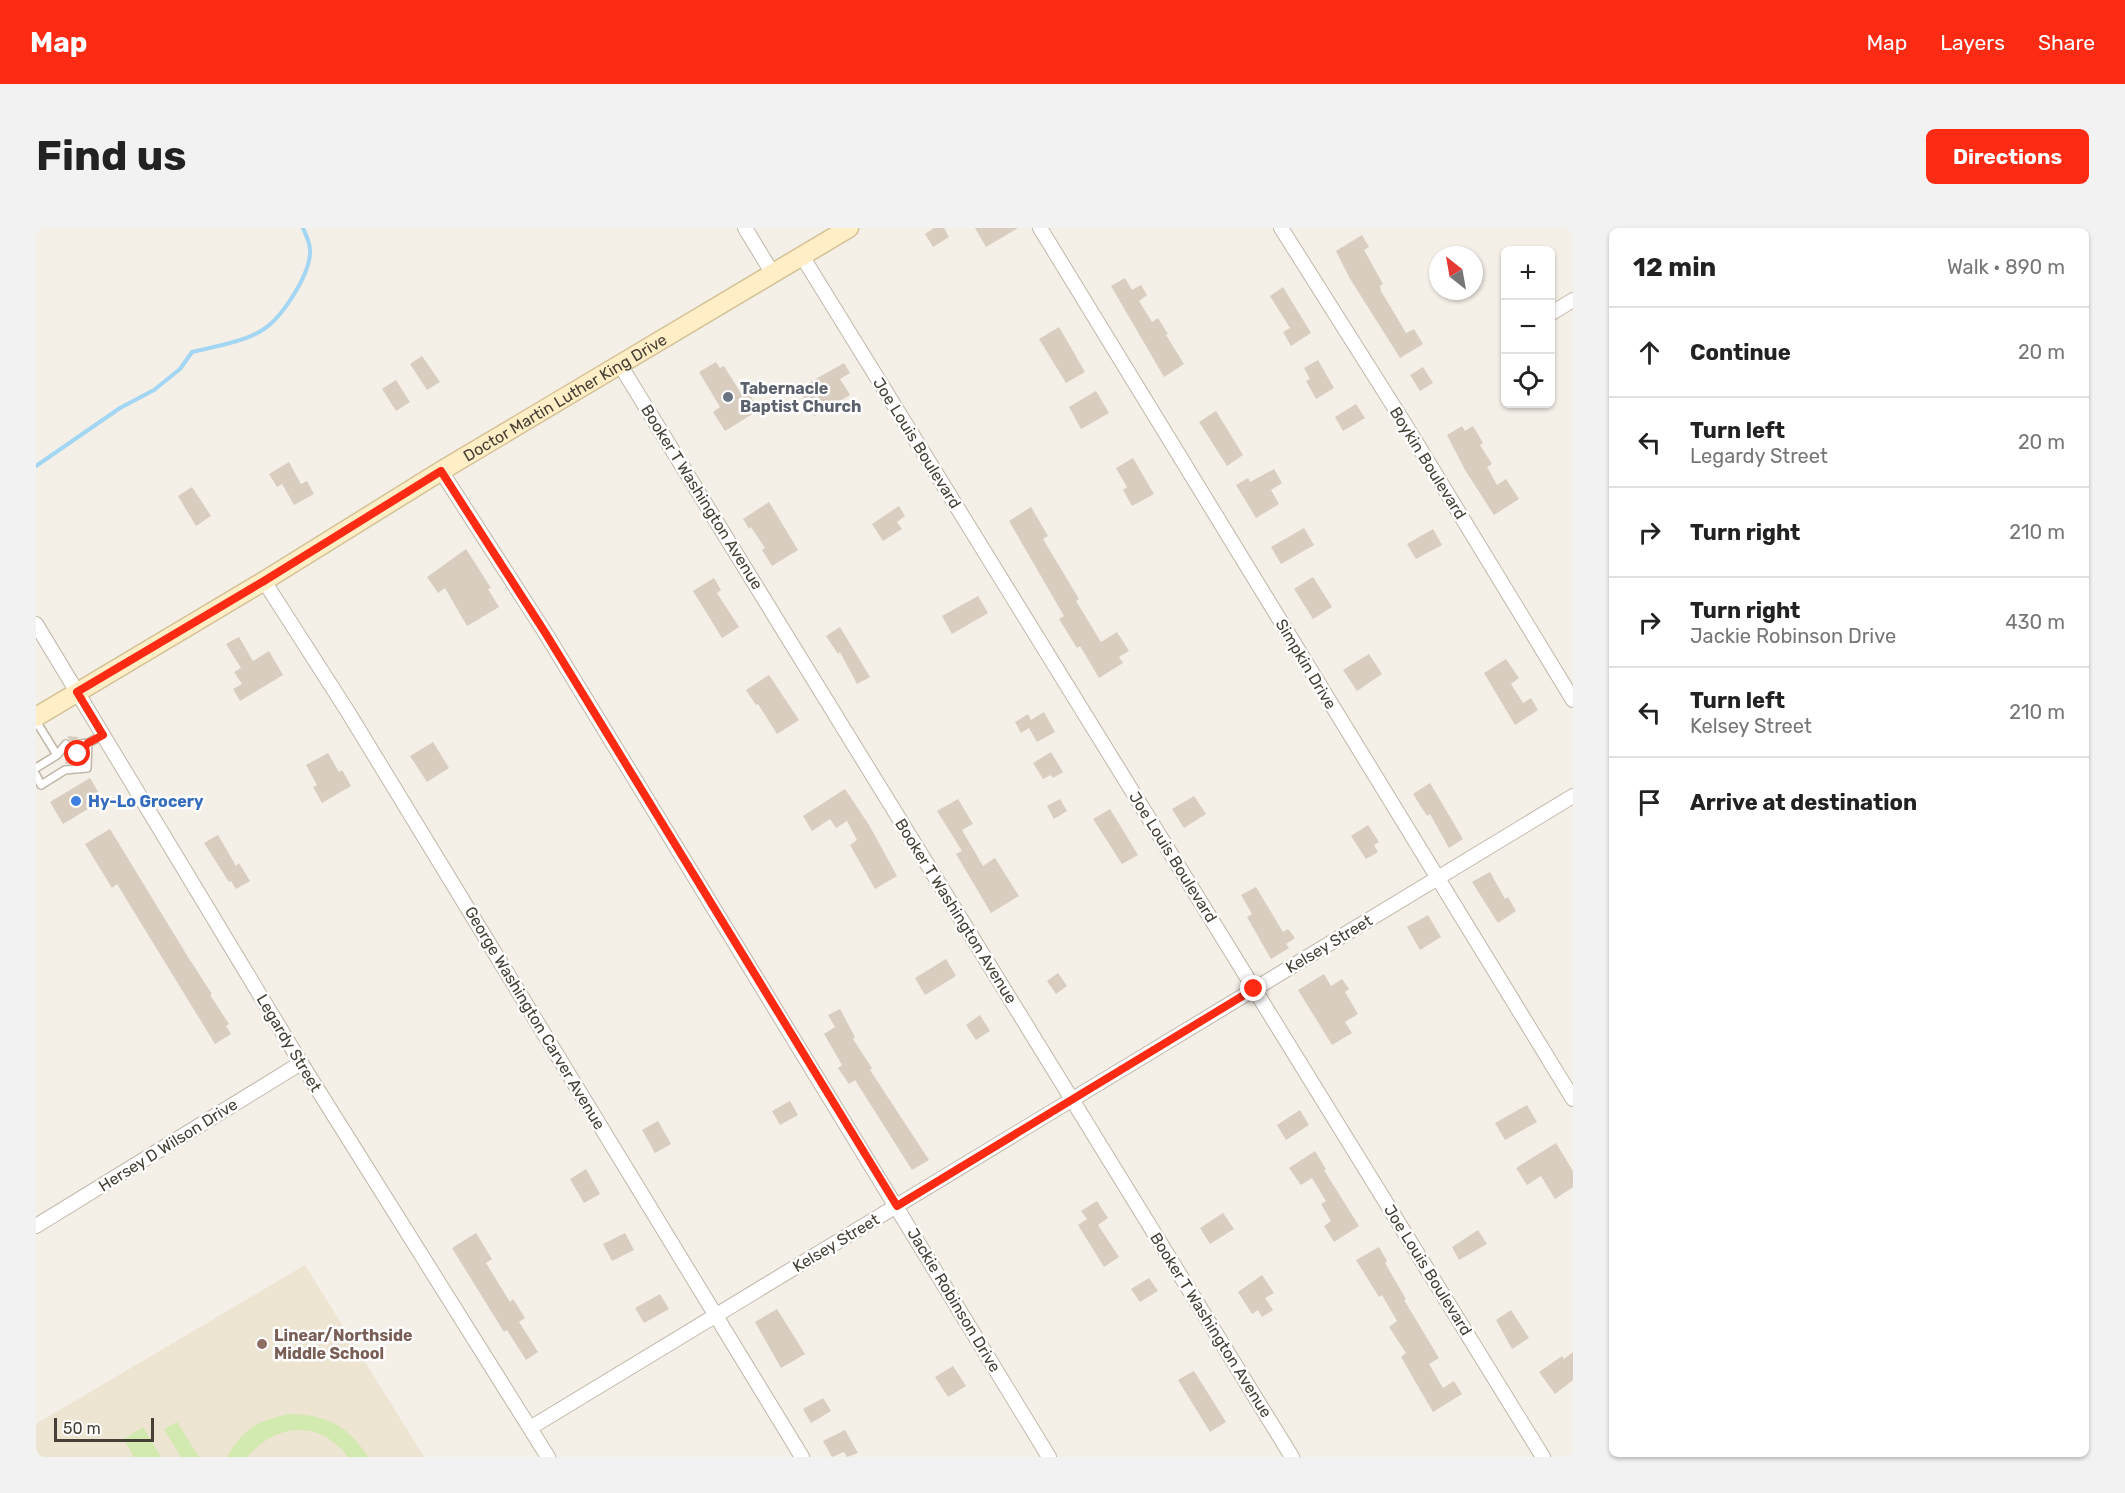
<!DOCTYPE html>
<html lang="en">
<head>
<meta charset="utf-8">
<style>
	body { margin:0; font-family:Rubik,sans-serif; background:#f2f2f2; color:#222 }
	.controls { position:absolute; right:18px; top:18px; display:grid; overflow:hidden; border-radius:9px; box-shadow:0 2px 4px #0004 }
	.controls button { width:54px; height:54px; display:grid; place-items:center; padding:0; border:0; border-bottom:2px solid #e0e0e0; background:#fff; color:#222; font:30px sans-serif }
	.compass { position:absolute; left:1393px; top:18px; width:54px; height:54px; border-radius:50%; background:#fff; box-shadow:0 2px 4px #0004; rotate:329deg }
	.scale { position:absolute; left:18px; bottom:15px; width:100px; box-sizing:border-box; padding-left:6px; border:3px solid #474036; border-top:0; font-size:16px; line-height:21px; white-space:nowrap; color:#474036; -webkit-text-stroke:4px #fff; paint-order:stroke }
	.stop { position:absolute; width:18px; height:18px; margin:-14px; border:4px solid #fe2b14; border-radius:50%; background:#fff }
	.stop.end { background:#fe2b14; border-color:#fff; box-shadow:0 2px 6px #0008 }
	.list { margin:0; padding:0; list-style:none }
	h2 { display:flex; justify-content:space-between; align-items:center; height:78px; margin:0; padding:0 24px; font-size:26px }
	h2 small { font-size:20px; font-weight:400; color:#767676 }
	.list li { display:grid; grid-template-columns:39px 1fr auto; gap:18px; align-items:center; box-sizing:border-box; height:90px; padding:0 24px; border-top:2px solid #e0e0e0 }
	.list b { display:block; font-size:22px; white-space:nowrap }
	.list p { margin:0; font-size:20px; white-space:nowrap; color:#767676 }
	.list em { font-size:20px; font-style:normal; color:#767676 }
	.icon { flex:none; width:33px; height:33px; fill:none; stroke:currentColor; stroke-width:2; stroke-linecap:round; stroke-linejoin:round }
	.map { position:relative; flex:none; width:1537px; height:1229px; overflow:hidden; border-radius:9px }
	header { display:flex; align-items:center; gap:36px; box-sizing:border-box; height:84px; padding:0 30px; background:#fe2b14; color:#fff }
	header strong { font-size:28px }
	nav { display:flex; gap:33px; margin-inline-start:auto; font-size:21px }
	.intro { display:flex; align-items:center; justify-content:space-between; box-sizing:border-box; height:144px; padding:0 36px }
	h1 { margin:0; font-size:42px }
	.button { padding:15px 27px; border-radius:9px; background:#fe2b14; color:#fff; font-size:21px; font-weight:700 }
	main { display:flex; gap:36px; padding:0 36px }
	aside { flex:1; background:#fff; border-radius:9px; box-shadow:0 2px 4px #0004 }
	.map>svg:first-child { display:block }
	.education { fill:#ede4d1 }
	.green { fill:#d2e9af }
	.lines { fill:none; stroke-linecap:round; stroke-linejoin:round }
	.stream { stroke:#a2d6f2; stroke-width:4 }
	.building { fill:#d9cdbf }
	.lane-casing { stroke:#c0b7a9; stroke-width:10 }
	.street-casing { stroke:#c0b7a9; stroke-width:16 }
	.secondary-casing { stroke:#d5c196; stroke-width:21 }
	.lane { stroke:#fff; stroke-width:7 }
	.street { stroke:#fff; stroke-width:14 }
	.secondary { stroke:#ffeec6; stroke-width:18 }
	.route { stroke:#fe2b14; stroke-width:8 }
	.worship-dot { fill:#6b7280; stroke:#fff; stroke-width:2 }
	.shop-dot { fill:#3f7fe0; stroke:#fff; stroke-width:2 }
	.education-dot { fill:#8d6e63; stroke:#fff; stroke-width:2 }
	.labels { text-anchor:middle; dominant-baseline:central; stroke-width:5; stroke-linejoin:round; paint-order:stroke }
	.worship-label { font-size:16px; font-weight:bold; fill:#5b616d; stroke:#fff; text-anchor:start }
	.street-label { font-size:16px; fill:#474036; stroke:#fff }
	.shop-label { font-size:16px; font-weight:bold; fill:#366cbe; stroke:#fff; text-anchor:start }
	.education-label { font-size:16px; font-weight:bold; fill:#785e54; stroke:#fff; text-anchor:start }
</style>
</head>
<body>
<header>
<strong>Map</strong>
<nav><a>Map</a><a>Layers</a><a>Share</a></nav>
</header>
<div class="intro"><h1>Find us</h1><a class="button">Directions</a></div>
<main>
<div class="map">
<svg width="1537" height="1229" viewBox="0 0 1537 1229">
	<rect width="100%" height="100%" fill="#f4efe7"/>
	<path class="education" d="M269 1037 388 1229H0V1196Z"/>
	<path class="green" d="M254 1186C289 1186 314 1199 332 1229H312C284 1191 240 1195 211 1229H191C207 1201 222 1192 254 1186Z
		M141 1194 163 1229H145L128 1201Z
		M107 1199 125 1229H98L88 1211Z"/>
	<g class="lines">
		<path class="stream" d="M0 238 84 180 118 162 144 141 156 124C177 119 211 113 228 101 246 89 275 46 274 22 274 15 270 7 267 0"/>
	</g>
	<path class="building" d="M898 0H908L913 9 897 19 889 6Z
		M939 0H982L950 19Z
		M1326 7 1333 19 1328 22 1347 56 1344 58 1345 63 1370 105 1378 101 1387 116 1364 130 1313 49 1300 23Z
		M1089 50 1096 62 1105 57 1111 67 1103 73 1116 94 1122 90 1132 106 1130 107 1148 136 1128 149 1075 58Z
		M1247 59 1275 105 1255 118 1247 104 1254 100 1234 68Z
		M1023 99 1049 144 1030 155 1003 111Z
		M386 128 404 154 391 162 374 136Z
		M1282 132 1298 160 1280 171 1270 153 1274 151 1268 140Z
		M680 134 684 140 688 138 706 167 711 163 723 182 689 203 677 184 684 179 663 144Z
		M808 135 814 145 804 151 814 167 778 188 762 161Z
		M1387 139 1397 155 1384 163 1374 147Z
		M360 152 374 174 360 183 346 161Z
		M1060 163 1073 185 1045 201 1033 179Z
		M1320 176 1329 190 1307 203 1299 189Z
		M1180 183 1207 227 1191 238 1163 194Z
		M1426 198 1429 203 1437 198 1447 215 1444 217 1456 236 1451 239 1461 257 1470 251 1483 271 1458 287 1429 242 1411 207Z
		M1097 230 1118 266 1096 278 1087 262 1091 259 1080 240Z
		M253 234 265 256 271 253 278 266 258 277 246 256 241 259 233 246Z
		M1238 241 1246 255 1235 262 1243 276 1220 290 1200 257 1212 250 1214 254Z
		M156 259 175 288 160 298 142 268Z
		M733 274 762 322 736 338 726 322 729 320 715 299 713 301 707 291Z
		M863 278 869 288 861 294 866 301 847 313 836 296Z
		M995 279 1012 308 1007 311 1043 371 1040 373 1065 414 1081 404 1093 423 1083 429 1087 435 1063 450 1044 418 1041 420 1023 391 1028 388 973 293Z
		M1268 300 1278 317 1245 336 1235 319Z
		M1397 301 1406 317 1380 331 1371 316Z
		M430 321 455 360 452 361 463 379 431 398 409 360 402 365 391 349Z
		M1277 349 1296 379 1277 391 1258 361Z
		M678 350 685 362 681 365 703 399 686 410 657 363Z
		M942 368 952 385 916 406 906 388Z
		M804 399 834 449 821 456 804 424 802 426 790 408Z
		M203 409 217 433 233 423 247 447 204 473 197 461 206 456 198 444 205 440 190 416Z
		M1333 426 1346 446 1321 463 1307 442Z
		M1470 431 1483 450 1475 456 1487 475 1495 470 1502 482 1479 497 1448 445Z
		M733 447 763 492 741 506 722 476 720 477 710 462Z
		M1008 484 1019 504 1001 514 993 500 985 505 979 494 992 486 995 492Z
		M31 508 43 509 38 514 40 520 36 525 38 530 42 532V535L29 536 30 525 36 516Z
		M397 514 413 540 391 554 374 528Z
		M1015 524 1027 544 1017 550 1015 547 1007 551 997 535Z
		M292 525 303 544 306 542 315 558 286 575 277 559 281 557 270 537Z
		M54 550 67 572 27 596 14 574Z
		M1394 555 1427 611 1413 620 1394 586 1391 588 1377 566Z
		M809 561 833 597 861 648 839 661 814 617 821 612 811 593 800 600 794 591 776 603 767 588Z
		M1158 568 1170 586 1148 600 1136 581Z
		M922 571 937 596 926 602 947 638 959 630 983 668 955 685 920 626 926 623 901 583Z
		M1024 571 1031 583 1018 591 1011 578Z
		M1074 581 1102 627 1086 636 1057 591Z
		M1332 597 1343 614 1338 617 1342 624 1330 631 1315 608Z
		M74 601 152 729 176 766 174 767 193 796 190 798 195 806 179 816 81 656 76 660 49 616Z
		M182 607 200 638 203 635 214 653 200 661 195 653 193 654 168 615Z
		M1454 644 1469 671 1472 669 1480 683 1462 695 1436 654Z
		M1220 659 1247 704 1252 701 1259 710 1250 716 1253 720 1235 731 1211 689 1216 686 1205 667Z
		M1392 687 1405 709 1384 722 1371 699Z
		M910 731 920 748 889 767 879 750Z
		M1022 745 1031 758 1020 766 1011 753Z
		M1288 746 1295 758 1306 751 1313 761 1309 764 1322 786 1309 794 1316 805 1296 817 1262 762Z
		M804 781 819 809 817 811 836 840 834 842 893 932 876 942 819 852 813 856 802 840 806 837 788 806 799 799 792 787Z
		M944 787 954 803 940 812 930 797Z
		M754 873 762 887 744 897 736 883Z
		M1491 877 1501 894 1469 912 1459 895Z
		M1264 882 1273 897 1250 912 1241 897Z
		M622 893 635 916 619 925 606 902Z
		M1520 915 1537 943V959L1519 971 1505 948 1491 957 1480 940Z
		M1279 923 1290 941 1288 942 1323 998 1298 1014 1288 998 1295 993 1285 976 1290 973 1276 950 1265 957 1253 940Z
		M550 941 564 966 548 975 534 951Z
		M1061 973 1072 990 1062 997 1083 1029 1068 1039 1042 997 1051 991 1045 983Z
		M1187 985 1198 1001 1174 1016 1164 1000Z
		M1442 1002 1451 1016 1423 1032 1416 1019Z
		M440 1005 456 1031 450 1035 474 1074 477 1071 489 1090 483 1094 502 1124 490 1132 471 1102 468 1104 416 1020Z
		M589 1005 598 1022 576 1033 567 1016Z
		M1343 1019 1351 1033 1349 1035 1370 1071 1368 1072 1403 1130 1393 1136 1407 1160 1418 1153 1426 1166 1397 1184 1365 1129 1370 1125 1353 1099 1361 1093 1346 1067 1343 1069 1320 1032Z
		M1226 1047 1238 1065 1229 1070 1237 1082 1226 1089 1222 1082 1216 1086 1202 1064Z
		M1113 1050 1122 1063 1104 1074 1095 1061Z
		M624 1066 633 1081 608 1095 599 1080Z
		M741 1081 769 1126 745 1140 719 1094Z
		M1475 1082 1493 1110 1476 1121 1460 1092Z
		M1537 1124V1152L1519 1166 1503 1144 1526 1128 1528 1131Z
		M917 1138 930 1158 912 1169 899 1149Z
		M1158 1143 1190 1194 1174 1204 1142 1152Z
		M787 1170 795 1183 775 1195 767 1181Z
		M809 1202 822 1225 811 1229 808 1224 796 1229 787 1213Z"/>
	<g class="lines">
		<g class="lane-casing">
			<path id="lane" d="M0 493 21 527 0 540
				M42 526 52 515 67 507
				M21 527 30 516
				M0 547 5 557 29 542 51 540 52 515 43 516"/>
		</g>
		<g class="street-casing">
			<path id="street" d="M709 0 737 46
				M1004 0 1537 871
				M1245 0 1372 201 1537 472
				M766 28 1507 1229
				M1514 86 1537 72
				M584 137 1256 1229
				M405 243 510 406 1013 1229
				M228 353 312 484 766 1229
				M0 396 265 835 512 1229
				M0 998 265 835
				M494 1200 1537 568"/>
		</g>
		<g class="secondary-casing">
			<g id="secondary">
				<path id="s1" d="M0 489 228 353 405 243 813 0"/>
			</g>
		</g>
		<use href="#lane" class="lane"/>
		<use href="#street" class="street"/>
		<use href="#secondary" class="secondary"/>
	</g>
	<g class="lines">
		<path class="route" d="M42 526 52 515 67 507 41 464 228 353 405 243 510 406 861 978 1218 761"/>
	</g>
	<circle class="worship-dot" cx="692" cy="169" r="6"/>
	<circle class="shop-dot" cx="40" cy="573" r="6"/>
	<circle class="education-dot" cx="226" cy="1116" r="6"/>
	<g class="labels">
		<g class="worship-label">
			<text x="704" y="160">Tabernacle<tspan x="704" dy="18">Baptist Church</tspan></text>
		</g>
		<g class="street-label">
			<text stroke="none"><textPath href="#s1" startOffset="618">Doctor Martin Luther King Drive</textPath></text>
			<text transform="translate(881 215) rotate(58)">Joe Louis Boulevard</text>
			<text transform="translate(1392 235) rotate(58)">Boykin Boulevard</text>
			<text transform="translate(666 269) rotate(58)">Booker T Washington Avenue</text>
			<text transform="translate(1270 436) rotate(59)">Simpkin Drive</text>
			<text transform="translate(1137 629) rotate(58)">Joe Louis Boulevard</text>
			<text transform="translate(920 683) rotate(58)">Booker T Washington Avenue</text>
			<text transform="translate(1293 716) rotate(-31)">Kelsey Street</text>
			<text transform="translate(499 790) rotate(59)">George Washington Carver Avenue</text>
			<text transform="translate(253 815) rotate(59)">Legardy Street</text>
			<text transform="translate(132 917) rotate(-32)">Hersey D Wilson Drive</text>
			<text transform="translate(800 1015) rotate(-31)">Kelsey Street</text>
			<text transform="translate(1392 1042) rotate(58)">Joe Louis Boulevard</text>
			<text transform="translate(918 1072) rotate(59)">Jackie Robinson Drive</text>
			<text transform="translate(1175 1097) rotate(58)">Booker T Washington Avenue</text>
		</g>
		<g class="shop-label">
			<text x="52" y="573">Hy-Lo Grocery</text>
		</g>
		<g class="education-label">
			<text x="238" y="1107">Linear/Northside<tspan x="238" dy="18">Middle School</tspan></text>
		</g>
	</g>
</svg>
<div class="controls">
<button>+</button>
<button>−</button>
<button><svg class="icon" aria-label="locate" viewBox="0 0 24 24"><circle cx="12" cy="12" r="6"/><path d="M12 2v4M12 18v4M2 12h4M18 12h4"/></svg></button>
</div>
<svg class="compass" viewBox="-18 -18 36 36"><path d="M0-13l5 13h-10z" fill="#e53935"/><path d="M0 13l5-13h-10z" fill="#767676"/></svg>
<div class="scale">50 m</div>
<div class="stop" style="left:42px;top:526px"></div>
<div class="stop end" style="left:1218px;top:761px"></div>
</div>
<aside>
<h2>12 min<small>Walk · 890 m</small></h2>
<ul class="list">
<li><svg class="icon" aria-label="ahead" viewBox="0 0 24 24"><path d="M12 20V5M6 11l6-6 6 6"/></svg><div><b>Continue</b></div><em>20 m</em></li>
<li><svg class="icon" aria-label="left" viewBox="0 0 24 24"><path d="M17 20v-9H6M10 6l-5 5 5 5"/></svg><div><b>Turn left</b><p>Legardy Street</p></div><em>20 m</em></li>
<li><svg class="icon" aria-label="right" viewBox="0 0 24 24"><path d="M7 20v-9h11M14 6l5 5-5 5"/></svg><div><b>Turn right</b></div><em>210 m</em></li>
<li><svg class="icon" aria-label="right" viewBox="0 0 24 24"><path d="M7 20v-9h11M14 6l5 5-5 5"/></svg><div><b>Turn right</b><p>Jackie Robinson Drive</p></div><em>430 m</em></li>
<li><svg class="icon" aria-label="left" viewBox="0 0 24 24"><path d="M17 20v-9H6M10 6l-5 5 5 5"/></svg><div><b>Turn left</b><p>Kelsey Street</p></div><em>210 m</em></li>
<li><svg class="icon" aria-label="arrive" viewBox="0 0 24 24"><path d="M6 21V4h12l-3 4 3 4H6"/></svg><div><b>Arrive at destination</b></div></li>
</ul>
</aside>
</main>
</body>
</html>
